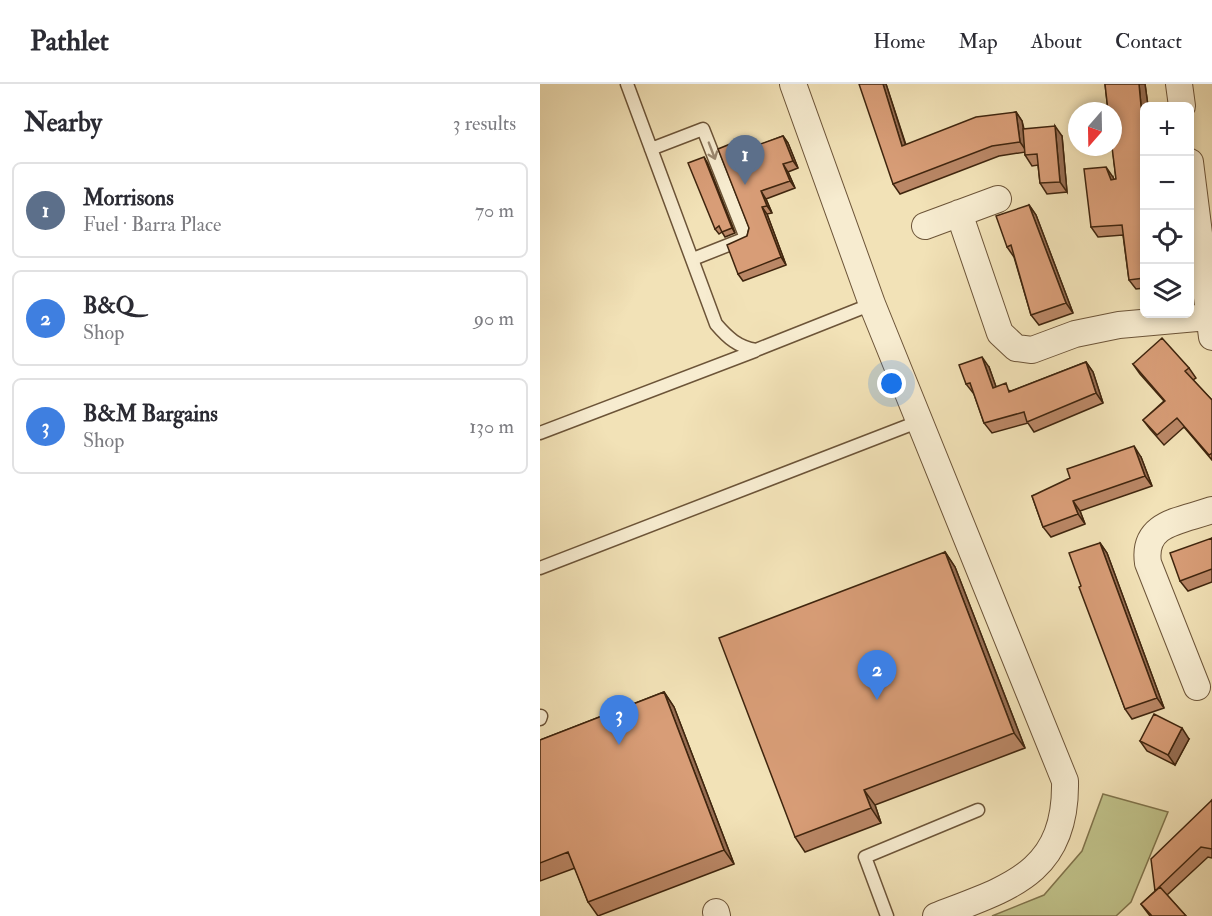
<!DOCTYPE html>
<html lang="en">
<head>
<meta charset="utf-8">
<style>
	body { margin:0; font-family:"IM FELL Double Pica",serif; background:#f2f2f3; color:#2b2b33 }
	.controls { position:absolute; right:18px; top:18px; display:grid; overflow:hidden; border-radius:9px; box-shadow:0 3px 9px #0003 }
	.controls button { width:54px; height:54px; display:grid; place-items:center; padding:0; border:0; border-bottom:2px solid #e1e1e2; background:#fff; color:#2b2b33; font:30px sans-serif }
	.compass { position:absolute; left:528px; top:18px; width:54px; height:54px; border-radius:50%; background:#fff; box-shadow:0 3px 9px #0003; rotate:200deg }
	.you { position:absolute; left:352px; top:300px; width:21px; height:21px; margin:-15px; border:4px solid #fff; border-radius:50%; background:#1a73e8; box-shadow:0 0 0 9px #1a73e833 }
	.badge { display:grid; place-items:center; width:39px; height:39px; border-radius:50%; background:#ea580c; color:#fff; font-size:20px; font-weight:700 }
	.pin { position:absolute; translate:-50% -50px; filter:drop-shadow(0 2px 3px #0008) }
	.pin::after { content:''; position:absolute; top:32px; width:21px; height:18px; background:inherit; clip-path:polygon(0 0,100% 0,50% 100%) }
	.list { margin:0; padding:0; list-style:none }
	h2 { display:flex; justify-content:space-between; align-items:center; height:78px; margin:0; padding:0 24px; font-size:26px }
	h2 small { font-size:20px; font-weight:400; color:#7c7c81 }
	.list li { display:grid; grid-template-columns:39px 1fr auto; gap:18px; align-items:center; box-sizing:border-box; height:96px; margin:0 12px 12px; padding:0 12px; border:2px solid #e1e1e2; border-radius:9px }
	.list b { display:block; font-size:22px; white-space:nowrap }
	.list p { margin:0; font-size:20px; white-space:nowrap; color:#7c7c81 }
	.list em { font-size:20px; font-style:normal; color:#7c7c81 }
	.icon { flex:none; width:33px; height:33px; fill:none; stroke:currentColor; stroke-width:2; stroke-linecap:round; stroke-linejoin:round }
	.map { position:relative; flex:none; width:672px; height:832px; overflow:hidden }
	header { display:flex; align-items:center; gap:36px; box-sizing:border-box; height:84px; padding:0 30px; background:#fff; border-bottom:2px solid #e1e1e2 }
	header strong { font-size:28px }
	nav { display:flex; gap:33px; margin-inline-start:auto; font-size:21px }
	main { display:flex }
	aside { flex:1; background:#fff }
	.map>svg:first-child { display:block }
	.green { fill:#c0c28a; stroke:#80744c; stroke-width:1.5 }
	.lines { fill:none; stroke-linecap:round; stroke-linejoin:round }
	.lane-casing { stroke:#6c5438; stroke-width:15 }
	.street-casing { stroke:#6c5438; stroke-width:28 }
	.lane { stroke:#f7ecd0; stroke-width:12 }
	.street { stroke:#f7ecd0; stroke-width:26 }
	.wall { fill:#ba8766; stroke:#3f250e; stroke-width:1.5 }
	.shaded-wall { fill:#976e53; stroke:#3f250e; stroke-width:1.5 }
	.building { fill:#d89d77; stroke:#3f250e; stroke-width:1.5 }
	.oneway { stroke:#9b886f }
</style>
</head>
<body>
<header>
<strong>Pathlet</strong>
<nav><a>Home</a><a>Map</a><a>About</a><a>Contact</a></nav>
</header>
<main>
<aside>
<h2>Nearby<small>3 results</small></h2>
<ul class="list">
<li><span class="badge" style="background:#5c6f8a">1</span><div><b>Morrisons</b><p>Fuel · Barra Place</p></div><em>70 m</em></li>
<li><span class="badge" style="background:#3f7fe0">2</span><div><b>B&amp;Q</b><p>Shop</p></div><em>90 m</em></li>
<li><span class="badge" style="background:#3f7fe0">3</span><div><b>B&amp;M Bargains</b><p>Shop</p></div><em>130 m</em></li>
</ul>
</aside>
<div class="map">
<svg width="672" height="832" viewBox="0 0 672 832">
	<rect width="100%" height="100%" fill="#f2e2b7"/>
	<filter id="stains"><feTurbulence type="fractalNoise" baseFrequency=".00333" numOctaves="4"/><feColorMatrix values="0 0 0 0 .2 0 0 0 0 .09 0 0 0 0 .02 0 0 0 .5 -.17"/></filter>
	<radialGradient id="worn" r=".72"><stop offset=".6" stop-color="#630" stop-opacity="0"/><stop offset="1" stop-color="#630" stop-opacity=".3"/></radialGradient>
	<path class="green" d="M563 710 628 728 591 818 576 832H452L504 811 542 767Z"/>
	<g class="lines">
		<g class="lane-casing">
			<path id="lane" d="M87 0 176 240C188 254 198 263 216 266L332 220
				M111 65 163 45 206 154 153 175
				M0 349 215 267
				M0 484 380 337
				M0 635 1 632
				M347 832 325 773 438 726"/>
		</g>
		<g class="street-casing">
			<path id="street" d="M253 0 332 220 525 697C527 790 468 804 396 832
				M639 0 642 22
				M650 78 672 253
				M419 129 460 249 476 264 492 266 535 250 579 241 668 233
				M385 142 458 115
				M657 603 608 479C602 438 642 437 672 426
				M176 828 177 832"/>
		</g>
		<use href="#lane" class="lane"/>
		<use href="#street" class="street"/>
	</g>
	<path class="wall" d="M346 0 366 61 476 28 482 37 484 45 522 52 527 108 507 110 500 99 498 81 492 82 485 71V68L459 72 360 110 353 100Z
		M565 0H605L608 22H604V204L596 205 589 196 583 151 558 153 551 143 573 93 574 96 576 95Z
		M243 52 248 59 258 84 248 88 255 104 226 115 232 129 227 130 246 181 203 197 198 190 209 144 205 63 206 66Z
		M167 78 195 149 185 153 182 148 179 150 175 145Z
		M489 121 496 131 533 229 499 241 491 231 474 173 467 163Z
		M546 278 553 288 563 319 494 348 488 339 452 349 444 339 434 310 426 300 449 283 456 303 471 307Z
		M593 280 649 284 656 294 653 296 672 316V376L644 343 624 361 610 345 603 336 624 317 600 290Z
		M601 373 612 402 540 427 545 440 511 453 503 443 492 412Z
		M672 454V498L648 507 640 497Z
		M560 459 567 469 624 624 592 635 585 625 541 502Z
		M405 468 415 483 485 664 335 721 341 739 265 768 255 753Z
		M124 608 134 623 194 780 58 832 48 818 35 784 0 797V656Z
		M649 655 635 681 607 667 600 657Z
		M672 716V774L668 773 627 811 646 832H610L601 820 615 807Z"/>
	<path class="shaded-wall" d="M343 0H346L369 72 362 62Z
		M599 0H605L608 22H604V54Z
		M476 28 482 37 487 68 480 58Z
		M515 42 522 52 527 108 520 98Z
		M243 52 248 59 258 84 253 77Z
		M164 73 167 78 195 149 192 144Z
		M243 80 248 88 255 104 250 97Z
		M566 83 573 93 578 106 571 96Z
		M221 107 226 115 232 129 227 122Z
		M489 121 496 131 533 229 526 219Z
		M222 123 227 130 246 181 241 173Z
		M442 273 449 283 460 314 453 304Z
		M546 278 553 288 563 319 556 309Z
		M594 362 601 373 612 402 605 392Z
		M533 417 540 427 545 440 538 430Z
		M560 459 567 469 624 624 617 614Z
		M405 468 415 483 485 664 474 649Z
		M124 608 134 623 194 780 184 766Z
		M642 644 649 655 635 681 628 671Z
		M324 706 335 721 341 739 331 724Z"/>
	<path class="building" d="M319 0H343L362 62 436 33 476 28 480 58 452 62 353 100Z
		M565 0H599L604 54V194L589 196 582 141 551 143 544 85 566 83 571 96 576 95 572 63 573 27H568Z
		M515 42 520 98 500 99 497 70 485 71 483 45Z
		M243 52 253 77 243 80 250 97 221 107 227 122 222 123 241 173 198 190 187 161 207 152 209 144 178 65 200 56 204 66Z
		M164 73 192 144 182 148 179 142 175 145 148 79Z
		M489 121 526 219 491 231 471 161 467 163 456 132Z
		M622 254 649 284 645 287 672 316V369L669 371 637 334 617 351 603 336 625 317 593 280Z
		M442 273 453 304 466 299 469 308 546 278 556 309 487 338 484 328 444 339 430 299 426 300 419 281Z
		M594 362 605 392 533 417 538 430 503 443 492 412 530 394 527 385Z
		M672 454V485L640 497 630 469Z
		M560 459 617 614 585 625 539 503 541 502 529 469Z
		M405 468 474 649 324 706 331 724 255 753 179 554Z
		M124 608 184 766 48 818 28 768 0 779V656Z
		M614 630 642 644 628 671 600 657Z
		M672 716V765L661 763 615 807 611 775Z
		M620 803 646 832H612L601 820Z"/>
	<defs><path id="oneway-shaft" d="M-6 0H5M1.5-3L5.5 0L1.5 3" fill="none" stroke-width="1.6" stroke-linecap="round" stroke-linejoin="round" transform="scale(1.5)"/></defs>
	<use class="oneway" href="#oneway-shaft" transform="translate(172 67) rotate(69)"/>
	<rect width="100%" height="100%" filter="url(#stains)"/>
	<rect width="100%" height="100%" fill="url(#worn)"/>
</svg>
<div class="controls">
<button>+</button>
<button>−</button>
<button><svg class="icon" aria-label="locate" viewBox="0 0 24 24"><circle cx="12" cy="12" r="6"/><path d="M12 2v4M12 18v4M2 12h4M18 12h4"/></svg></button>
<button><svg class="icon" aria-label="layers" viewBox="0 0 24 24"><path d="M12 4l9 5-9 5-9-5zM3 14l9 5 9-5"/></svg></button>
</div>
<svg class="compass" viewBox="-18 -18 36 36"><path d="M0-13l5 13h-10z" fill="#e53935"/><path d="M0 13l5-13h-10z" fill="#7c7c81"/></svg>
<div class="you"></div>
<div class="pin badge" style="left:205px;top:101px;background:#5c6f8a">1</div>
<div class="pin badge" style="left:337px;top:616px;background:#3f7fe0">2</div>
<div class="pin badge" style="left:79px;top:661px;background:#3f7fe0">3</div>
</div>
</main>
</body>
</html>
